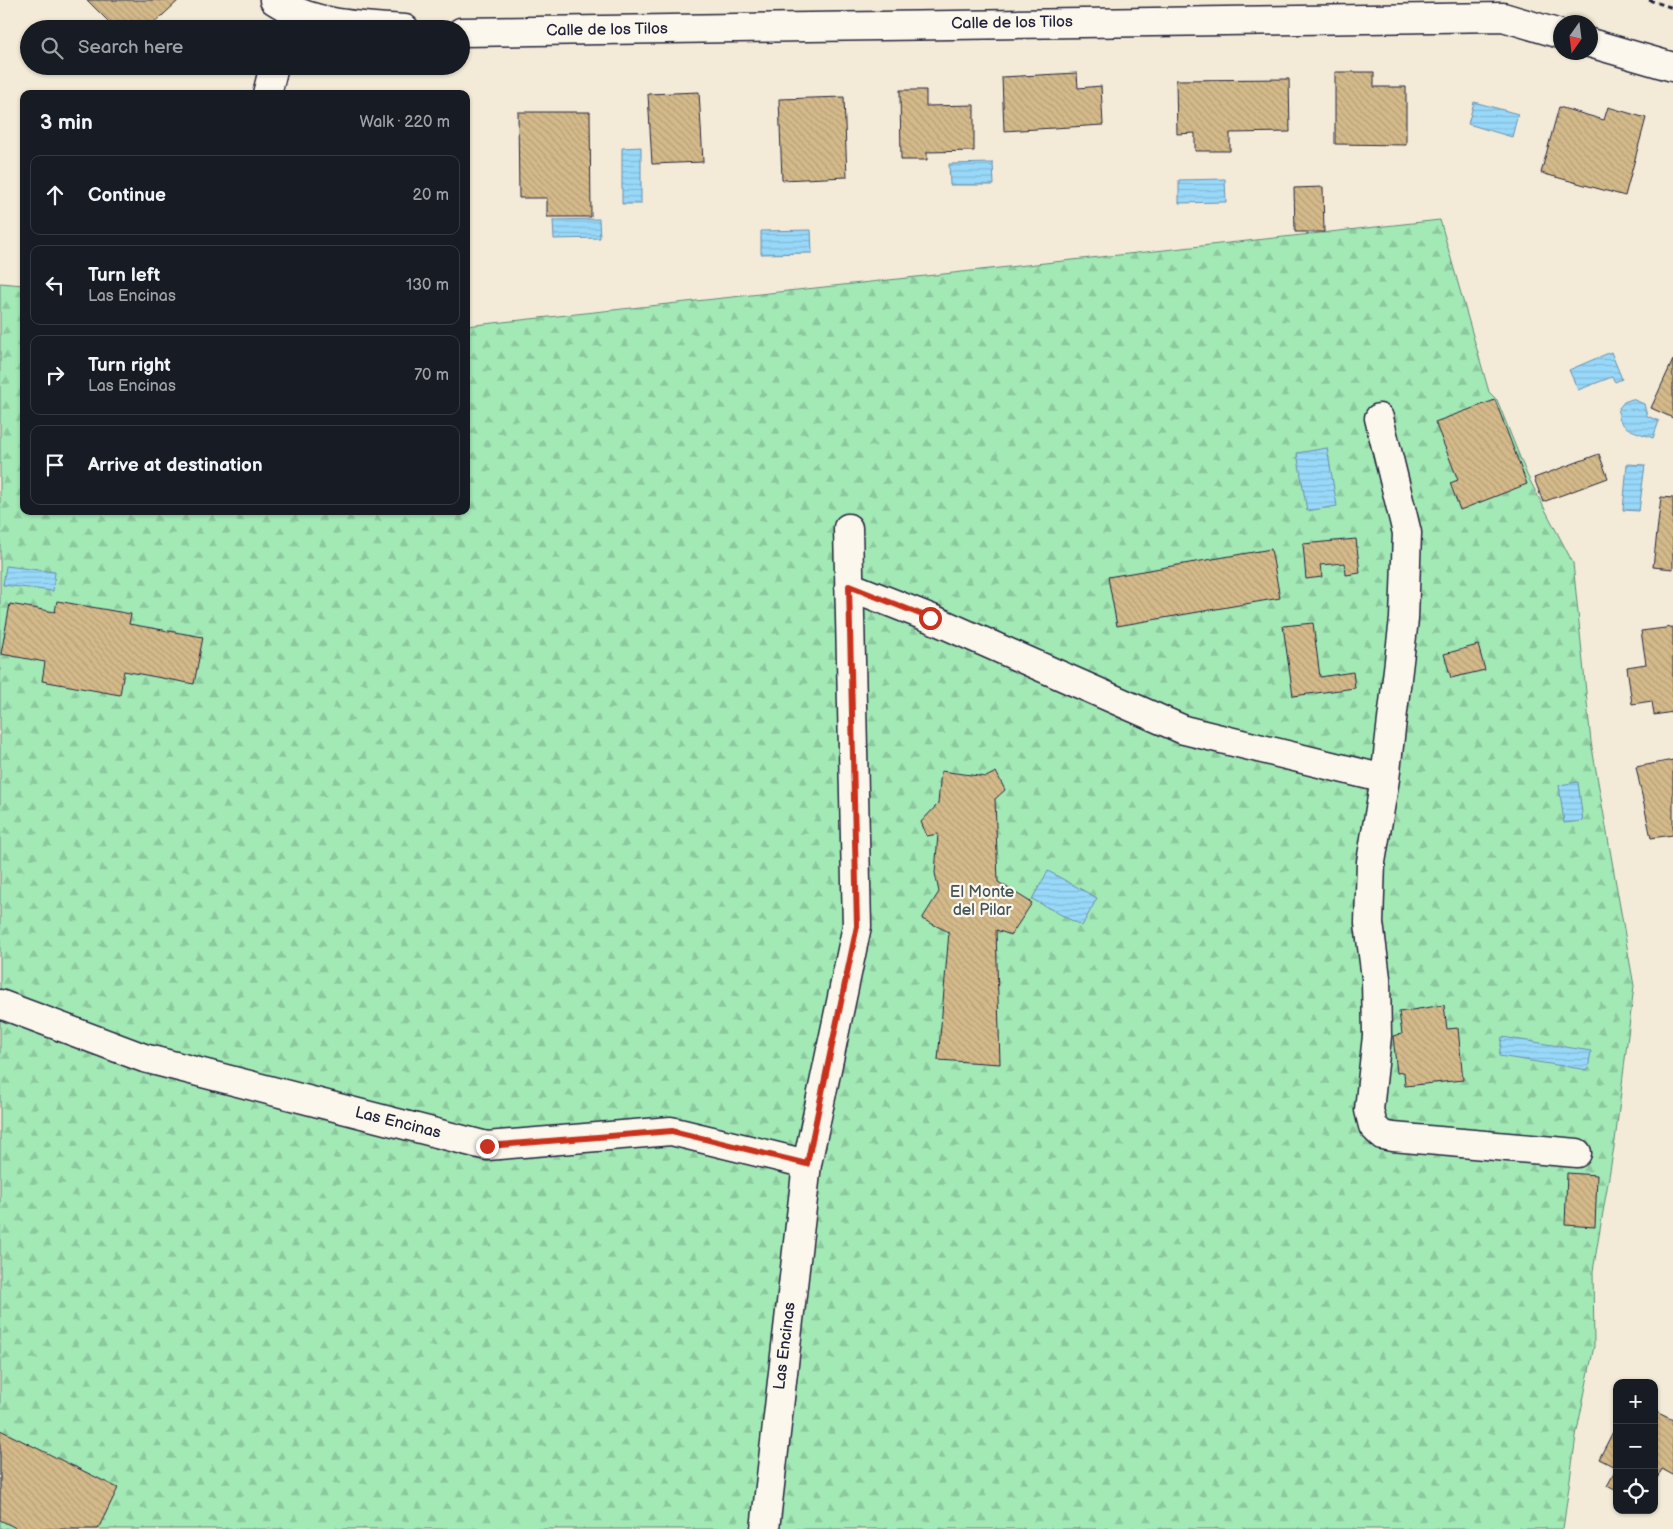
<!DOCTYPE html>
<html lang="en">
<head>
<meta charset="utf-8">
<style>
	body { margin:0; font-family:"Balsamiq Sans",sans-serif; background:#20242c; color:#f1f3f6 }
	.controls { position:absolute; right:15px; bottom:15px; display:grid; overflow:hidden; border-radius:10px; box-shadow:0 1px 4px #0004 }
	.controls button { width:45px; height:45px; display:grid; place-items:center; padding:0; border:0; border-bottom:1px solid #363941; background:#171b24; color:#f1f3f6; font:25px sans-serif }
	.compass { position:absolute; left:1553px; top:15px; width:45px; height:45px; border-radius:50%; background:#171b24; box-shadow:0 1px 4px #0004; rotate:194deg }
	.stop { position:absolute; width:15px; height:15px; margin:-11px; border:4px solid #c8321e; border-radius:50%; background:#fff }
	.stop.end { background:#c8321e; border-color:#fff; box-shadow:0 1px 5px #0008 }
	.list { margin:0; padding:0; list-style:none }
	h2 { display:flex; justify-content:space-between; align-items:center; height:65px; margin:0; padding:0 20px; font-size:21px }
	h2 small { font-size:16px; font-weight:400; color:#9ea1a6 }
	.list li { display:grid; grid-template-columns:32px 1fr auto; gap:15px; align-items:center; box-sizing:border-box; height:80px; margin:0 10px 10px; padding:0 10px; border:1px solid #363941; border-radius:10px }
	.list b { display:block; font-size:19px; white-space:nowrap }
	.list p { margin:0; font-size:16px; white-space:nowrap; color:#9ea1a6 }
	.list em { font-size:16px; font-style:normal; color:#9ea1a6 }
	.icon { flex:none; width:28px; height:28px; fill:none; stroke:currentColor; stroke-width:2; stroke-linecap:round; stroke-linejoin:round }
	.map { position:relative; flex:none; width:1673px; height:1529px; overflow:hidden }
	.search { position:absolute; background:#171b24; box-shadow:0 1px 4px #0004; left:20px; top:20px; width:450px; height:55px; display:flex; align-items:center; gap:12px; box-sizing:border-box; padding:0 18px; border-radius:28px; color:#9ea1a6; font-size:19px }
	.panel { position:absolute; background:#171b24; box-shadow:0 1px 4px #0004; left:20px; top:90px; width:450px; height:425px; border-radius:10px }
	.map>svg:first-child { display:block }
	.forest { fill:url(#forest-firs); stroke:#628678 }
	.water { fill:url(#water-rules); stroke:#698fad }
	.building { fill:url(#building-back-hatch); stroke:#22223b }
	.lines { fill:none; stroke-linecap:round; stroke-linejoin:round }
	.minor-casing { stroke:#22223b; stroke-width:31 }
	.path { stroke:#22223b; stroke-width:3; stroke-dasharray:5 4; stroke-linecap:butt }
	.minor { stroke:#fbf7ec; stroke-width:28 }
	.route { stroke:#c8321e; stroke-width:6 }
	.labels { text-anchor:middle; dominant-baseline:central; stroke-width:4.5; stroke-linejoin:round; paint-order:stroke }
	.street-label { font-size:16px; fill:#22223b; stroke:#fbf7ec }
	.park-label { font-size:16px; fill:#42545a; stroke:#fbf7ec }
</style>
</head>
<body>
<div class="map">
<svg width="1673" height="1529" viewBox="0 0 1673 1529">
	<defs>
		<pattern id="forest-firs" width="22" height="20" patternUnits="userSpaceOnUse" patternTransform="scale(1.25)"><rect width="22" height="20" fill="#a2e9b6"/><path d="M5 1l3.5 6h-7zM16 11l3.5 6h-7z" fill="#8bc89d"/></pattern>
		<pattern id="water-rules" width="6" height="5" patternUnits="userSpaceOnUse" patternTransform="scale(1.25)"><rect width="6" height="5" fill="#98d8f9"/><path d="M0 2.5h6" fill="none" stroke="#83b9d6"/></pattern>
		<pattern id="building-back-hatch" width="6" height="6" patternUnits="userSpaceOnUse" patternTransform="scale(1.25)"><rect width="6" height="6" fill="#d4ba8a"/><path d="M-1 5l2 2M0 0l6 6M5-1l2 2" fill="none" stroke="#b6a078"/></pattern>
	</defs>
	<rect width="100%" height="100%" fill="#f3ebd8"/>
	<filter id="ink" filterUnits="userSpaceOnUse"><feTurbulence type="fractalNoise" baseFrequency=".02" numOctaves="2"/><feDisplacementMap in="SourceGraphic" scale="10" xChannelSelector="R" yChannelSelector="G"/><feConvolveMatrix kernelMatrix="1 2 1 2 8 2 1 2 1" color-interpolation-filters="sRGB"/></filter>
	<g filter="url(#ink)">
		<path class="forest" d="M1440 220 1489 392 1497 400 1527 475 1573 563 1591 742 1634 986 1615 1141 1593 1271 1594 1346 1576 1436 1563 1529H0V283L24 285V511H466V326Z"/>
		<path class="water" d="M1474 102 1518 114 1512 137 1468 124Z
			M641 147V204H622V148Z
			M993 163 994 185H950L949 164Z
			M1225 179 1226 202 1179 203V180Z
			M599 219 600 238 554 239 553 220Z
			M811 230 812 253 761 254V231Z
			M1611 352 1622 379 1615 382 1612 377 1578 390 1569 370Z
			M1632 399 1644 404 1647 416 1659 421 1653 438C1638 432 1614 429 1619 408L1624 402Z
			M1327 448 1337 506 1307 511 1297 453Z
			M1627 464 1645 465 1639 511 1623 510Z
			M6 566 55 572 53 591 3 585Z
			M1578 782 1583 821 1564 823 1559 785Z
			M1048 871 1097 898 1082 926 1032 899Z
			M1502 1037 1591 1051 1588 1070 1499 1056Z"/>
		<path class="building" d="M87 0H179L148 29H116Z
			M1335 72H1374V87H1406V145L1335 144Z
			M1077 73 1078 88 1101 86 1103 125 1004 131 1002 77Z
			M1289 79 1290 132 1230 133V151H1195V133L1177 134 1176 80Z
			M900 90H926V106L974 105V151L927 152V160H901Z
			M699 92 703 162 652 164 648 94Z
			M844 97 847 177 782 180 779 99Z
			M1559 107 1604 120 1608 107 1646 118 1625 196 1541 173Z
			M518 112H590L591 217H547V198H519Z
			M1323 187 1324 232H1295L1294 188Z
			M1673 360V418L1651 408Z
			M1495 400 1527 484 1460 510 1450 483 1458 480 1435 422Z
			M1599 454 1608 478 1543 502 1534 478Z
			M1661 497 1673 498V569L1653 567Z
			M1356 539 1360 573 1346 575 1345 563 1320 565 1322 577 1306 579 1303 544Z
			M1271 549 1280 598 1117 626 1108 577Z
			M57 601 131 614 129 624 203 637 194 684 124 671 120 695 42 681 45 662 1 654 10 604 55 612Z
			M1313 623 1320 677 1353 672 1355 688 1293 696 1283 626Z
			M1673 627V712L1654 715 1652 701 1632 704 1627 667 1646 664 1641 631Z
			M1478 645 1485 670 1451 678 1444 654Z
			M1673 760V835L1651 838 1636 767Z
			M941 771 986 777 996 772 1005 790 995 799 998 882 1032 903 1011 935 996 930 1000 1064 938 1060 949 932 922 919 939 892 935 873 938 834 927 836 921 822 938 804Z
			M1444 1005 1447 1029 1458 1028 1463 1080 1405 1086 1404 1072 1397 1073 1393 1036 1402 1034 1399 1012Z
			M1567 1173 1597 1175 1595 1227 1565 1225Z
			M1654 1411 1673 1420V1475L1662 1469 1654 1484Z
			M1616 1426 1617 1427V1491L1607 1486 1617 1468 1599 1459Z
			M0 1430 118 1488 98 1529H18L0 1520Z"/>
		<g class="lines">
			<g class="minor-casing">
				<path id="minor" d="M274 0C312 25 361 26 405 29
					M461 32 1503 17 1560 34
					M1590 43 1673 67
					M267 94 274 66
					M1379 418 1407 533 1404 619 1385 779 1371 862 1369 923 1376 978 1377 1036 1369 1110 1373 1126 1382 1135 1393 1137 1577 1153
					M849 586 930 618 1184 730 1385 779
					M0 1004 144 1058 487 1146 671 1131 807 1164
					M765 1529 807 1164 857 926 848 528"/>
			</g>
			<path class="path" d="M1649 0 1673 8"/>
			<use href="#minor" class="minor"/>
		</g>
	</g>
	<g class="lines" filter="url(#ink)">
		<path class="route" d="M487 1146 672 1131 807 1164 857 926 849 586 930 618"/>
	</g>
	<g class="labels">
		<g class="street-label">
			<text transform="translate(1012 23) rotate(-1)">Calle de los Tilos</text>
			<text transform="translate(607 30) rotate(-1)">Calle de los Tilos</text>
			<text transform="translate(398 1123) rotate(14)">Las Encinas</text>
			<text transform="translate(785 1346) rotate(-83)">Las Encinas</text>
		</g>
		<g class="park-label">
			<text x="982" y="892">El Monte<tspan x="982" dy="18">del Pilar</tspan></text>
		</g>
	</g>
</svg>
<div class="controls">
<button>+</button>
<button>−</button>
<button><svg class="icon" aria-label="locate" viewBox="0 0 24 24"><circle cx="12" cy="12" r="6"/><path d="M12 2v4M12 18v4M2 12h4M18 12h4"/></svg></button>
</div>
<svg class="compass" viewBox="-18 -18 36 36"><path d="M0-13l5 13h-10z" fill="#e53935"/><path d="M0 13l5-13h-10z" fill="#9ea1a6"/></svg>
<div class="stop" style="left:930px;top:618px"></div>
<div class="stop end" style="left:487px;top:1146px"></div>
<div class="search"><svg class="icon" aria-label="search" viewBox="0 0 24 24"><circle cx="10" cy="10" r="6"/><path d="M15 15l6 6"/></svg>Search here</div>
<section class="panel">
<h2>3 min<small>Walk · 220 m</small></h2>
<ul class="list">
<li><svg class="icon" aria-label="ahead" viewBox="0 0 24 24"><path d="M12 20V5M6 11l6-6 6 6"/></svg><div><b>Continue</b></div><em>20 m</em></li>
<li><svg class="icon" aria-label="left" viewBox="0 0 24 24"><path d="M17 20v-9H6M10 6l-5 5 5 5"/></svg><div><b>Turn left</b><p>Las Encinas</p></div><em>130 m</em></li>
<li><svg class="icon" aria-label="right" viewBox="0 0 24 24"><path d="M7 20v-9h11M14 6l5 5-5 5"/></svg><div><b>Turn right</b><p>Las Encinas</p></div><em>70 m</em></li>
<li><svg class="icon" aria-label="arrive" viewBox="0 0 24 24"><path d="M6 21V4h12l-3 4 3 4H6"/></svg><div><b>Arrive at destination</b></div></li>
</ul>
</section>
</div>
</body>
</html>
